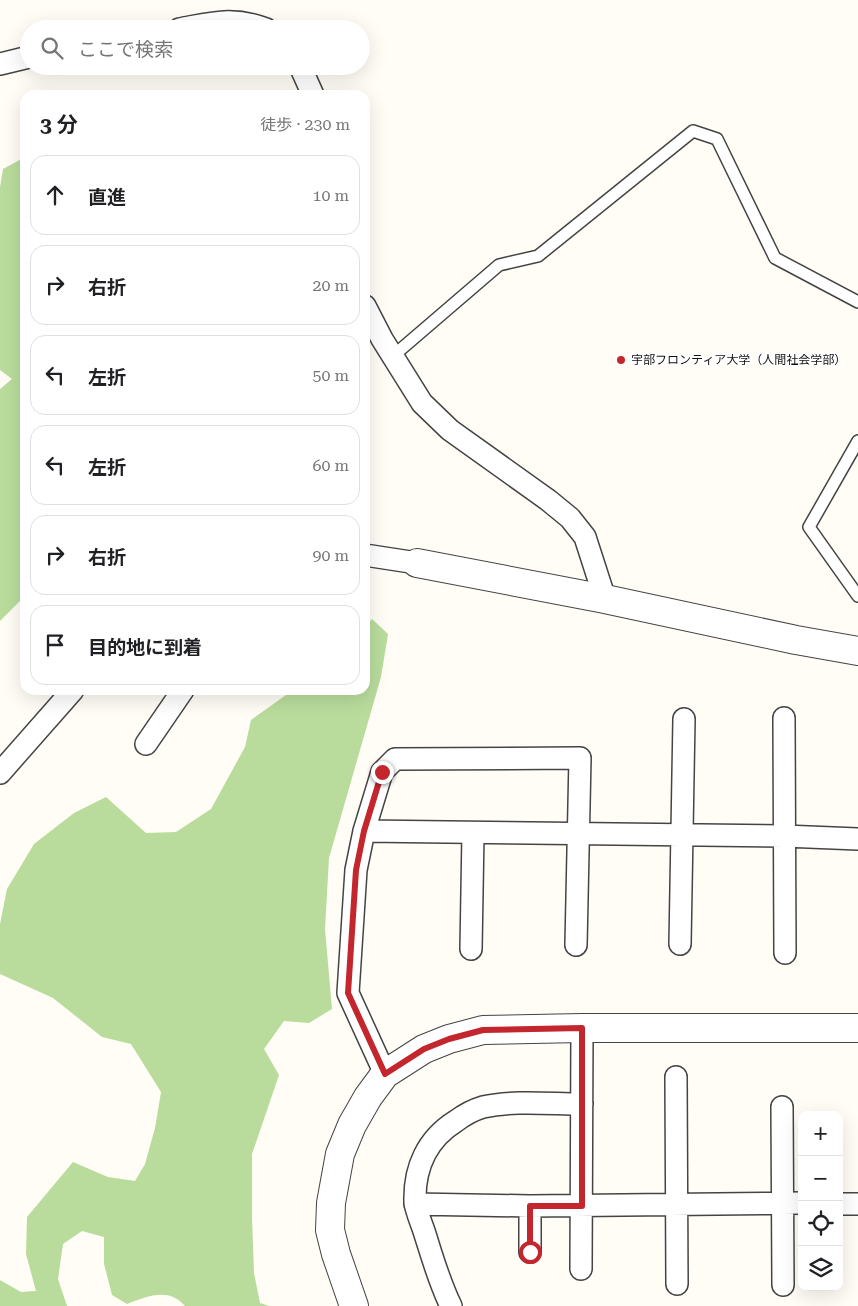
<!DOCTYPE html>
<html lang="ja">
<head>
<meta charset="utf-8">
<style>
	body { margin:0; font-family:"Roboto Serif","Noto Sans JP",serif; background:#f2f2f2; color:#202124 }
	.controls { position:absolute; right:15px; bottom:15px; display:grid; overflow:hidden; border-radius:10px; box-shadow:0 5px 20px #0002 }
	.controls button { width:45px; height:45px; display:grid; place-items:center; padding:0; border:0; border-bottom:1px solid #e0e0e0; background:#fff; color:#202124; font:25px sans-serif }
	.stop { position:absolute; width:15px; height:15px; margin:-11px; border:4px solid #c4262e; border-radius:50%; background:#fff }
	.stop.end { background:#c4262e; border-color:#fff; box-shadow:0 1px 5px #0008 }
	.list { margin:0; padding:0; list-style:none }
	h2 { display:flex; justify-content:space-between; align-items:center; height:65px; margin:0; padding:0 20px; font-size:21px }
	h2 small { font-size:16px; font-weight:400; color:#757577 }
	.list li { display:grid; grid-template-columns:32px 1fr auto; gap:15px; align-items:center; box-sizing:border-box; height:80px; margin:0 10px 10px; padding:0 10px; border:1px solid #e0e0e0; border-radius:15px }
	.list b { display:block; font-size:19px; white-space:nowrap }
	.list em { font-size:16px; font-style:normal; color:#757577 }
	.icon { flex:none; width:28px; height:28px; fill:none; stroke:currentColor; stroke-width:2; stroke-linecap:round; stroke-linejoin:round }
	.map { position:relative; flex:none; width:858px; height:1306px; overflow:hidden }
	.search { position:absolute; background:#fff; box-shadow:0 5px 20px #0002; left:20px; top:20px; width:350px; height:55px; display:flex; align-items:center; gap:12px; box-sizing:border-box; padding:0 18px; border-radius:28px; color:#757577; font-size:19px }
	.panel { position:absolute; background:#fff; box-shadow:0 5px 20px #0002; left:20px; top:90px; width:350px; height:605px; border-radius:15px }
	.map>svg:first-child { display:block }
	.forest { fill:#b9dc9c }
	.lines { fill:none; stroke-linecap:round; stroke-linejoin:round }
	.service-casing { stroke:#444; stroke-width:14 }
	.minor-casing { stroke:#444; stroke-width:24 }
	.tertiary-casing { stroke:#444; stroke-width:30 }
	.service { stroke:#fff; stroke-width:11 }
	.minor { stroke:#fff; stroke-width:21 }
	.tertiary { stroke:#fff; stroke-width:28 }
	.route { stroke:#c4262e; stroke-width:6 }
	.poi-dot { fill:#c4262e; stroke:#fff; stroke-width:2 }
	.labels { text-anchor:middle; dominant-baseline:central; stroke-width:5; stroke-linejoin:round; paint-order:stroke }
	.poi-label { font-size:12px; fill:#111; stroke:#fff; text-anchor:start }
</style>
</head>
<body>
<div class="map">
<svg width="858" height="1306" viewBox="0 0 858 1306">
	<rect width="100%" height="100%" fill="#fffdf5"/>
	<path class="forest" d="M25 157V596L0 621V389L12 379 0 370V187L3 169Z
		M372 619 388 634 381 677 329 858 325 929 332 1009 309 1023 284 1021 264 1049 279 1075 252 1154V1217L254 1273 260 1303 269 1306H185C169 1287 147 1296 127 1304L112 1295 104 1264V1237L82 1231 63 1244 58 1279 67 1306H0V1280L21 1292 36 1291 26 1254 27 1217 73 1162 108 1177 135 1181 145 1164 155 1128 161 1092 131 1044 102 1037 53 998 0 974V924L7 889 34 844 74 813 106 797 146 833 176 832 211 809 245 747 251 720 293 690H365V627Z"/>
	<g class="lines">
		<g class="service-casing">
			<path id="service" d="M393 356 499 265 538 256 693 131 717 139 775 258 858 302
				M858 441 809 527 858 596"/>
		</g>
		<g class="minor-casing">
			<path id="minor" d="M179 29C212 23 233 16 266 29
				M0 64 29 57
				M300 66 313 95
				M365 306 382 339 422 403 450 430 548 500 570 518 585 537 605 599
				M365 555 417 563
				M784 718 785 953
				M146 744 183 690
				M0 773 73 690
				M364 831 784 836 858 839
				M680 944 684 719
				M471 949 473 833
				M385 1074 348 993 356 870 364 831 382 772 395 759 580 758 576 945
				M676 1077 677 1284
				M782 1107 783 1285
				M415 1204 530 1206 802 1203
				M839 1204H858
				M530 1206V1252
				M581 1269 582 1028
				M451 1306C439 1282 432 1256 424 1231 421 1222 416 1211 415 1202 414 1168 427 1139 456 1121 464 1115 473 1110 483 1107 515 1100 550 1104 582 1104"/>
		</g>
		<g class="tertiary-casing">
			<path id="tertiary" d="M417 563 605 599 796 640 858 651
				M354 1306 336 1254 330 1230 331 1203 340 1154 352 1125 368 1097 385 1074 424 1049 449 1039 483 1030 582 1028H858"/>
		</g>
		<use href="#service" class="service"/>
		<use href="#minor" class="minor"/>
		<use href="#tertiary" class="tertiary"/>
	</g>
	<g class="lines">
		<path class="route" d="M382 772 364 831 356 870 348 993 385 1074 424 1049 449 1039 483 1030 582 1028V1206H530V1252"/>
	</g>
	<circle class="poi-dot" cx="621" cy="360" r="5"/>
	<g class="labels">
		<g class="poi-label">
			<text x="631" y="360">宇部フロンティア大学（人間社会学部）</text>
		</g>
	</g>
</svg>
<div class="controls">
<button>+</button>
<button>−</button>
<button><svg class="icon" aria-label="locate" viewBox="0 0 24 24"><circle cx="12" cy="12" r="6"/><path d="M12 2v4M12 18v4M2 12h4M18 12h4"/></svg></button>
<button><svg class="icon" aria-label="layers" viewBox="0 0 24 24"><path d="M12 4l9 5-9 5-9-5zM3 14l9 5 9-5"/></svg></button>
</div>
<div class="stop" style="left:530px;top:1252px"></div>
<div class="stop end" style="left:382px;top:772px"></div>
<div class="search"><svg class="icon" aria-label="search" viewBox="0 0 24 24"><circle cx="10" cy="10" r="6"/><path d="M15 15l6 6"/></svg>ここで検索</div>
<section class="panel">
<h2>3 分<small>徒歩 · 230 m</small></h2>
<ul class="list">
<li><svg class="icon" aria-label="ahead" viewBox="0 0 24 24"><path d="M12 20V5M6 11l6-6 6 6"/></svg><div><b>直進</b></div><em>10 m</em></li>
<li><svg class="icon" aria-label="right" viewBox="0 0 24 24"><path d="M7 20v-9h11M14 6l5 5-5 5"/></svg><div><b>右折</b></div><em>20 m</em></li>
<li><svg class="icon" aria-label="left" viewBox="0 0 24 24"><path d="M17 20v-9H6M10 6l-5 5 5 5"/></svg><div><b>左折</b></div><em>50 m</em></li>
<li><svg class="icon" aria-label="left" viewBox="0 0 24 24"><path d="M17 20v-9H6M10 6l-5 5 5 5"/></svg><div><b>左折</b></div><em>60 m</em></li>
<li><svg class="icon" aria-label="right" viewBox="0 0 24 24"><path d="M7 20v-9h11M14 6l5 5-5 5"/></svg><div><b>右折</b></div><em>90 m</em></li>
<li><svg class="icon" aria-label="arrive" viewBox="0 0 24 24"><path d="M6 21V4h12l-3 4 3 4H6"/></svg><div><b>目的地に到着</b></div></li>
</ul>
</section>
</div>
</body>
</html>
